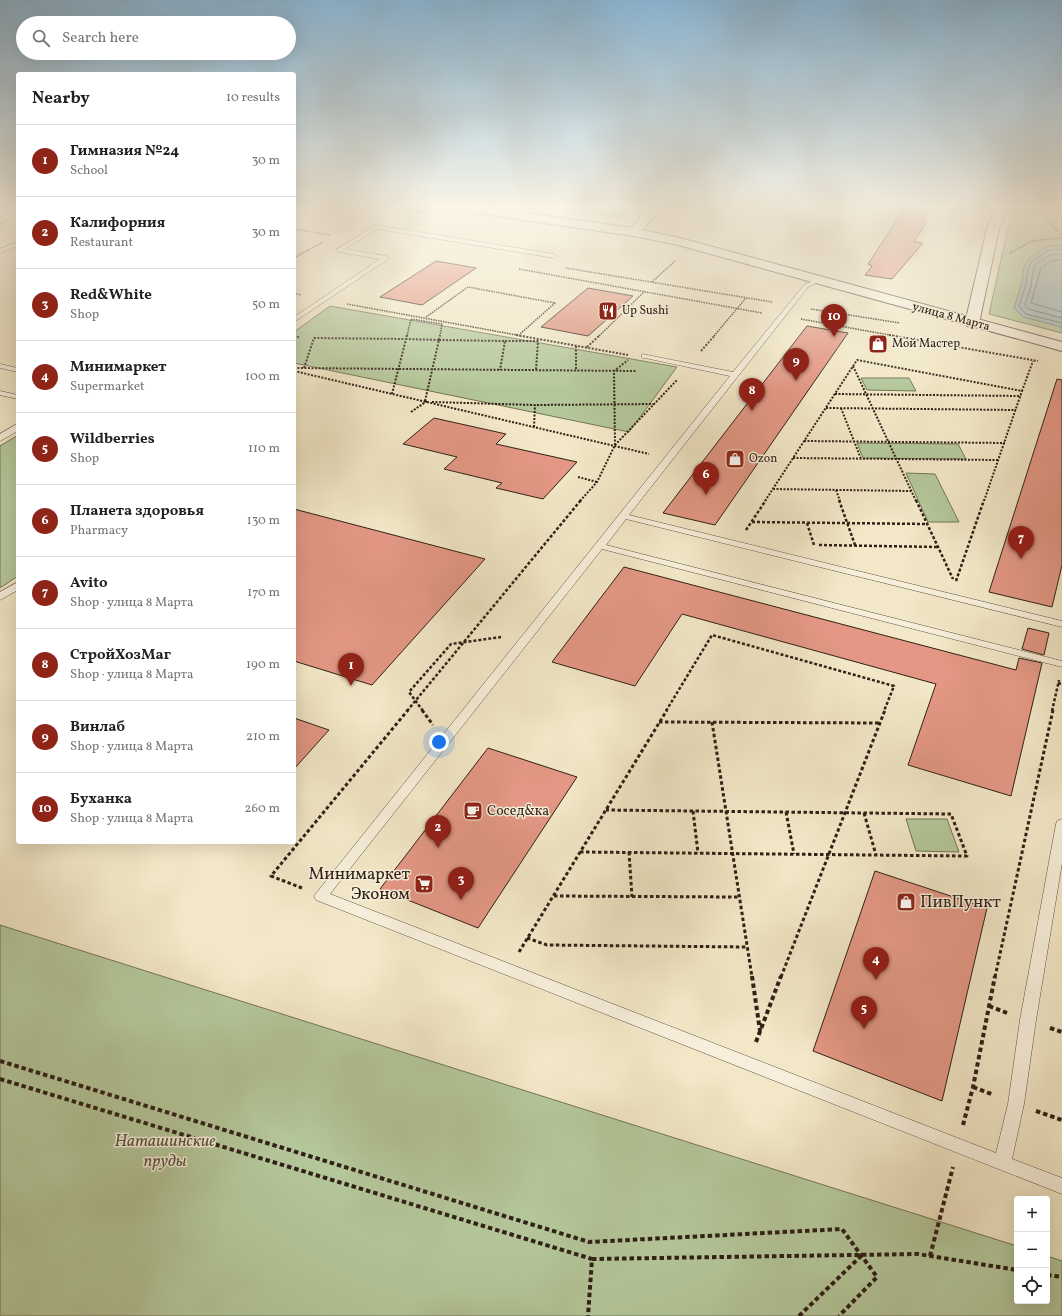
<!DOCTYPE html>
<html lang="en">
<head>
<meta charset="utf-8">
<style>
	body { margin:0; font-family:Vollkorn,serif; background:#f2f2f2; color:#222 }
	.controls { position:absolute; right:12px; bottom:12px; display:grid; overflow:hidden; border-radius:4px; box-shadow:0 4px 16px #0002 }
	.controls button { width:36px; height:36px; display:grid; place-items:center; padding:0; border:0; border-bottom:1px solid #e0e0e0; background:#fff; color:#222; font:20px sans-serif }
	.you { position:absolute; left:439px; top:742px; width:14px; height:14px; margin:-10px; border:3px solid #fff; border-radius:50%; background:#1a73e8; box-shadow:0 0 0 6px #1a73e833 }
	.badge { display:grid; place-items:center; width:26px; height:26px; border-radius:50%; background:#8f2418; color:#fff; font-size:13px; font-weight:700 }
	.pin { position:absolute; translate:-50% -33px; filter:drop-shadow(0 1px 2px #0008) }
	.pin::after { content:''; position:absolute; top:21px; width:14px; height:12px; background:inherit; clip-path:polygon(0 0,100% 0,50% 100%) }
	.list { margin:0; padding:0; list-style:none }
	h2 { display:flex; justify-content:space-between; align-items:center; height:52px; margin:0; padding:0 16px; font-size:17px }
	h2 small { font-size:13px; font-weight:400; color:#767676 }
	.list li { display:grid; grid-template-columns:26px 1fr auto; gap:12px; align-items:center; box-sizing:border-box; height:72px; padding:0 16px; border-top:1px solid #e0e0e0 }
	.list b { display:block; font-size:15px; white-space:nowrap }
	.list p { margin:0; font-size:13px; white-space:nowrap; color:#767676 }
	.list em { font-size:13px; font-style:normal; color:#767676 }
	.icon { flex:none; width:22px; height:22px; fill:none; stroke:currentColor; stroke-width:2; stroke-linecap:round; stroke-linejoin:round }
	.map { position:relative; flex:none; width:1062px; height:1316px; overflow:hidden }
	.search { position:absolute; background:#fff; box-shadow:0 4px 16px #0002; left:16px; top:16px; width:280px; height:44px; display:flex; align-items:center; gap:10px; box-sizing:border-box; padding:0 14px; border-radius:22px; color:#767676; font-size:15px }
	.panel { position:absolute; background:#fff; box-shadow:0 4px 16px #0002; left:16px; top:72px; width:280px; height:772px; border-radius:4px }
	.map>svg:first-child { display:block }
	.green { fill:#b4c79a; stroke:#727458 }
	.water { fill:#a0bdc0; stroke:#737e7c }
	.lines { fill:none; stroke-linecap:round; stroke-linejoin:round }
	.shore { stroke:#686e6c; stroke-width:1 }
	.building { fill:#e39784; stroke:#302017 }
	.service-casing { stroke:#605243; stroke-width:1 }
	.minor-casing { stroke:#605243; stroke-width:2 }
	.tertiary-casing { stroke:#605243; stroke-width:2 }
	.path-far4 { stroke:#302017; stroke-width:1.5; stroke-dasharray:1.5 1; stroke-linecap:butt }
	.path-far3 { stroke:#302017; stroke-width:2; stroke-dasharray:2 1.5; stroke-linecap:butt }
	.path-far2 { stroke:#302017; stroke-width:2.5; stroke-dasharray:3 2; stroke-linecap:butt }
	.path-far1 { stroke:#302017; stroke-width:3; stroke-dasharray:3.5 2.5; stroke-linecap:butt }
	.path { stroke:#302017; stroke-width:4; stroke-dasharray:4.5 3; stroke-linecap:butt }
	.service { fill:#f7efdb; fill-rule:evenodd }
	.minor { fill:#f7efdb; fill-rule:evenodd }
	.tertiary { fill:#f7efdb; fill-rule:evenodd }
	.labels { text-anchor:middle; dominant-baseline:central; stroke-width:3; stroke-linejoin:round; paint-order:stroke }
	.far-poi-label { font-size:12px; fill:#302017; stroke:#f7efdb; text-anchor:start }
	.far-street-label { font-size:12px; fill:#302017; stroke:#f7efdb }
	.poi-label { font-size:14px; fill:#302017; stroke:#f7efdb; text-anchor:start }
	.near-poi-label { font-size:17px; fill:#302017; stroke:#f7efdb; text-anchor:end }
	.near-park-label { font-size:17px; font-style:italic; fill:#58523e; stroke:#f7efdb }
</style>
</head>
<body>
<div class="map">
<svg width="1062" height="1316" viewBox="0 0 1062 1316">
	<rect width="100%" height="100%" fill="#f2e7c7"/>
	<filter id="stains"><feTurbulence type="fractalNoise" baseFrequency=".005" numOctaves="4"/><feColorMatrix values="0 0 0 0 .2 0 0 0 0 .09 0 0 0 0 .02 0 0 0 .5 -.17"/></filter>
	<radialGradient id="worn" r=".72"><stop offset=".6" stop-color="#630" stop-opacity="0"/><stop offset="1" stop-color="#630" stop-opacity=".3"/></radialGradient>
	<path class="green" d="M563 205H636L623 218 559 209Z
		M1013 205H1062V333L989 314Z
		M330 306 677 367 629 432 294 363V332Z
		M861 378H909L916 391 867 390Z
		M18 435V576L0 588V446Z
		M857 443 958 444 966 459 863 458Z
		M906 473 935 474 959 522H928Z
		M906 819H947L959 852 916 851Z
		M0 925 1017 1246V1301H1047V1256L1062 1261V1316H0Z"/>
	<path class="water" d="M1062 245V327L1023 317 1014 308 1022 283 1024 267 1029 258 1048 246Z"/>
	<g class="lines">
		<path class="shore" d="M1062 249 1049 250 1032 261 1028 268 1026 284 1019 306 1026 314 1062 323
			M1062 254 1050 255 1036 264 1033 270 1031 286 1025 305 1028 309 1062 318
			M1062 260 1051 261 1041 268 1031 303 1062 312"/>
	</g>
	<path class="building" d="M907 205H933L922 220 927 221 914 242 923 243 892 279 865 275 872 266 868 264Z
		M436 261 476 268 422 305 380 297Z
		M588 288 633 296 588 336 541 327Z
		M807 326 848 333 715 525 663 513Z
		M1057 379 1062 380V565L1052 607 989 592Z
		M434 418 506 434 496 444 577 462 543 499 496 488 502 483 444 469 457 457 403 444Z
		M294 509 485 559 372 685 294 661Z
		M624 567 1016 670 1019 658 1042 663 1011 796 908 765 936 684 682 614 635 686 552 662Z
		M1028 628 1049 633 1044 655 1022 649Z
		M294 718 329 730 294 769Z
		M488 748 577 777 478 928 380 889Z
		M875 871 987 908 942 1101 813 1051Z"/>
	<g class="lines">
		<g class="service-casing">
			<path id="service" d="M376 225 554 254 557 256 554 258 377 229 345 249 386 256 388 257V259L294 322V317L380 259 339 252 336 250Z
				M18 242V246L0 253V249Z
				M817 279 822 280 808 287 629 515 1062 621V627L626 519 606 545 1062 661V667L602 549 330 894 996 1153 1008 1104 1020 1020 1056 824 1057 821 1062 819V863L1036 1020 1024 1104 1012 1159 1062 1178V1194L316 900 314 896 730 376 645 358H642V354L733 372 804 285Z
				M0 364 18 368V372L0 368Z
				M0 391 18 395V399L0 395Z
				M15 425H18V431L0 441V434Z
				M18 582V590L0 600V592Z"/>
		</g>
		<g class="minor-casing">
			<path id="minor" d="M652 205H664L638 235H630L628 232 630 229Z
				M996 205H1008L999 229 979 323 977 326 972 327 967 326 965 323 987 229Z"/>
		</g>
		<g class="tertiary-casing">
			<path id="tertiary" d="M437 205H468L634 228 680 238 1062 342V351L678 245 634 236 442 208Z"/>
		</g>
		<path class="path-far4" d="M373 205 425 213
			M1031 205 1062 235
			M0 224 7 221
			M294 229 330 235
			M1010 253 1032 241 1062 238
			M294 258 323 242
			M566 268 772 302
			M519 269 762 313
			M652 282 676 260
			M294 293 301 295
			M347 304 522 336
			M811 309 900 323
			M426 317 468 287 555 303 520 334
			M801 319 895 336
			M407 336 411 319 442 324 440 336
			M599 336 644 292
			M714 336 746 298"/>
		<path class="path-far3" d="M407 335 406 339 439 340
			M516 335 628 355
			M889 335 1038 361
			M294 339 300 336
			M439 340 505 341 500 370
			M439 340 440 335
			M505 341H538L536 370
			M576 346V371
			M587 347 600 335
			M701 351 715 335
			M853 366 916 501
			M294 368 636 371
			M304 368 314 338 406 339 392 394
			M294 371 649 454
			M835 394 1021 396
			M425 401 439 340
			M432 402 535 405 655 404
			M826 408 1016 410
			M841 408 861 459
			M411 412 427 401
			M534 427 535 405
			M804 441 1005 443
			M615 445 614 371 628 360
			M793 458 998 460
			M578 477 597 482
			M773 489 911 491
			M836 490 840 501
			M580 501 597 482 615 445 677 380
			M765 501 857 360 1022 391 1033 361
			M984 501 1022 391"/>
		<path class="path-far2" d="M839 500 855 545
			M916 500 953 579
			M752 522 927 524
			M807 523 814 545
			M746 530 766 500
			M819 545 938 547
			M956 581 984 500
			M1058 683 1062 684
			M407 711 581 500
			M423 711 409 692 451 644 501 637
			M666 711 712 635 894 686 884 711
			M1052 711 1059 680"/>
		<path class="path-far1" d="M422 710 433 725
			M659 722 880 723
			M712 722 752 977
			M693 811 698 853
			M786 812 794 854
			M864 813 876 855
			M580 852 967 856 951 814 606 810
			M629 852 632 897
			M302 888 271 876 408 710
			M554 896 739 897
			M527 938 547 945 747 947
			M519 952 667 710
			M781 977 885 710
			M995 977 1053 710"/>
		<path class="path" d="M752 976 760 1031
			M989 1006 1007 1013
			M1050 1028 1062 1032
			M756 1042 781 976
			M0 1061 589 1242 842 1229 877 1277 839 1316
			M0 1079 592 1259 588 1316
			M973 1087 994 1095
			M1036 1111 1062 1120
			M963 1125 973 1087 995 976
			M930 1256 953 1167
			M592 1259 918 1254 1017 1270
			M1047 1275 1062 1277
			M799 1316 861 1256"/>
		<use href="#service" class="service"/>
		<use href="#minor" class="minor"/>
		<use href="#tertiary" class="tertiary"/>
	</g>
	<linearGradient id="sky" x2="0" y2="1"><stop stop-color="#8bb8d8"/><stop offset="0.53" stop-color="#f9f4e6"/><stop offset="1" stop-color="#f9f4e6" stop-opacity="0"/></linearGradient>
	<rect width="1062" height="390" fill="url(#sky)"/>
	<defs>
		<g id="restaurant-square" transform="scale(1)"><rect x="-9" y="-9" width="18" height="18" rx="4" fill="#8f2418" stroke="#f7efdb"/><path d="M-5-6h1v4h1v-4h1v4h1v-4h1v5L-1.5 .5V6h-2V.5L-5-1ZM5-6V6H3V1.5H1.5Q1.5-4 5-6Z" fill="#fff"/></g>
		<g id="shop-square" transform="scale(1)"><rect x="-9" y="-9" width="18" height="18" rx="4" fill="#8f2418" stroke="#f7efdb"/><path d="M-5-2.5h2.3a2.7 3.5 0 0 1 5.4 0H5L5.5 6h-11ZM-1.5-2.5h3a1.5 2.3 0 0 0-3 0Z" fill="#fff"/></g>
		<g id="cafe-square" transform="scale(1)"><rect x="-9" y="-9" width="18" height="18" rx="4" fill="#8f2418" stroke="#f7efdb"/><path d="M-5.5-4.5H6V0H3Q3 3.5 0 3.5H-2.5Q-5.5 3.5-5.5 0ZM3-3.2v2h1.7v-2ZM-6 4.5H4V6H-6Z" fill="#fff"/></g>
		<g id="supermarket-square" transform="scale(1)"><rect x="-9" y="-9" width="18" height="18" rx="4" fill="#8f2418" stroke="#f7efdb"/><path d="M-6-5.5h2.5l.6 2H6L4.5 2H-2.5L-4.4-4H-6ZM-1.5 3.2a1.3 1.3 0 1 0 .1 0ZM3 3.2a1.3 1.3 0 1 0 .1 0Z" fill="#fff"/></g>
	</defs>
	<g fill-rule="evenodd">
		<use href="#restaurant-square" x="608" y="311"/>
		<use href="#shop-square" x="878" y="344"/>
		<use href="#shop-square" x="735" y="459"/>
		<use href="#cafe-square" x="473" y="811"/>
		<use href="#supermarket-square" x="424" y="884"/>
		<use href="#shop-square" x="906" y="902"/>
	</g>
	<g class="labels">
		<g class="far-poi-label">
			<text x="622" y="311">Up Sushi</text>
			<text x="892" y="344">Мой Мастер</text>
			<text x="749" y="459">Ozon</text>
		</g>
		<g class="far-street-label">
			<text transform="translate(951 317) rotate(15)">улица 8 Марта</text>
		</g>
		<g class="poi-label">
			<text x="487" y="811">Сосед&amp;ка</text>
		</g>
		<g class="near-poi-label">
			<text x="410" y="874">Минимаркет<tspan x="410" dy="20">Эконом</tspan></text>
			<text x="920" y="902" text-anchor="start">ПивПункт</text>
		</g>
		<g class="near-park-label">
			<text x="165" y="1141">Наташинские<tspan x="165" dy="20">пруды</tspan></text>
		</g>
	</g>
	<rect width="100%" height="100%" filter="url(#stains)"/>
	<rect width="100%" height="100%" fill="url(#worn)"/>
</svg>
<div class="controls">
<button>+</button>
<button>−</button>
<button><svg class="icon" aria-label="locate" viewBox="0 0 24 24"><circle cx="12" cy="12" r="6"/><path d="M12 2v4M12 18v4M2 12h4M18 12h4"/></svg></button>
</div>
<div class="you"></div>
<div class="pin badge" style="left:351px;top:686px">1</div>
<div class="pin badge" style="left:438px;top:848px">2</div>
<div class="pin badge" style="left:461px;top:900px">3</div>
<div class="pin badge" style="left:876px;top:980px">4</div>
<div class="pin badge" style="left:864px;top:1029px">5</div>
<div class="pin badge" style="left:706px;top:495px">6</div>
<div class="pin badge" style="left:1021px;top:559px">7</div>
<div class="pin badge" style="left:752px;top:411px">8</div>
<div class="pin badge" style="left:796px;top:381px">9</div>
<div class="pin badge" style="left:834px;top:337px">10</div>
<div class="search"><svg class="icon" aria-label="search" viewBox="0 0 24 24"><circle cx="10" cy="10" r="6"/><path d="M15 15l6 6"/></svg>Search here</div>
<section class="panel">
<h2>Nearby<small>10 results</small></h2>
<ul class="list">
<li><span class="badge">1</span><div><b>Гимназия №24</b><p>School</p></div><em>30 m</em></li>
<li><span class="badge">2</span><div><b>Калифорния</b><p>Restaurant</p></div><em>30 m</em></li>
<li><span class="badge">3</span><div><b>Red&amp;White</b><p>Shop</p></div><em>50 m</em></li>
<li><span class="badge">4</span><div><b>Минимаркет</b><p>Supermarket</p></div><em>100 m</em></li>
<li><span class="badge">5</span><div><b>Wildberries</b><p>Shop</p></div><em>110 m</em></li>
<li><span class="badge">6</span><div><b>Планета здоровья</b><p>Pharmacy</p></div><em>130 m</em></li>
<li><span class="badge">7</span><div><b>Avito</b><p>Shop · улица 8 Марта</p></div><em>170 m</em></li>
<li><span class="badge">8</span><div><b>СтройХозМаг</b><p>Shop · улица 8 Марта</p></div><em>190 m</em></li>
<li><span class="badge">9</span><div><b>Винлаб</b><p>Shop · улица 8 Марта</p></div><em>210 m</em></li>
<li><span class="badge">10</span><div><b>Буханка</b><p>Shop · улица 8 Марта</p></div><em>260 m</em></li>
</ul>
</section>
</div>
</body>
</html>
